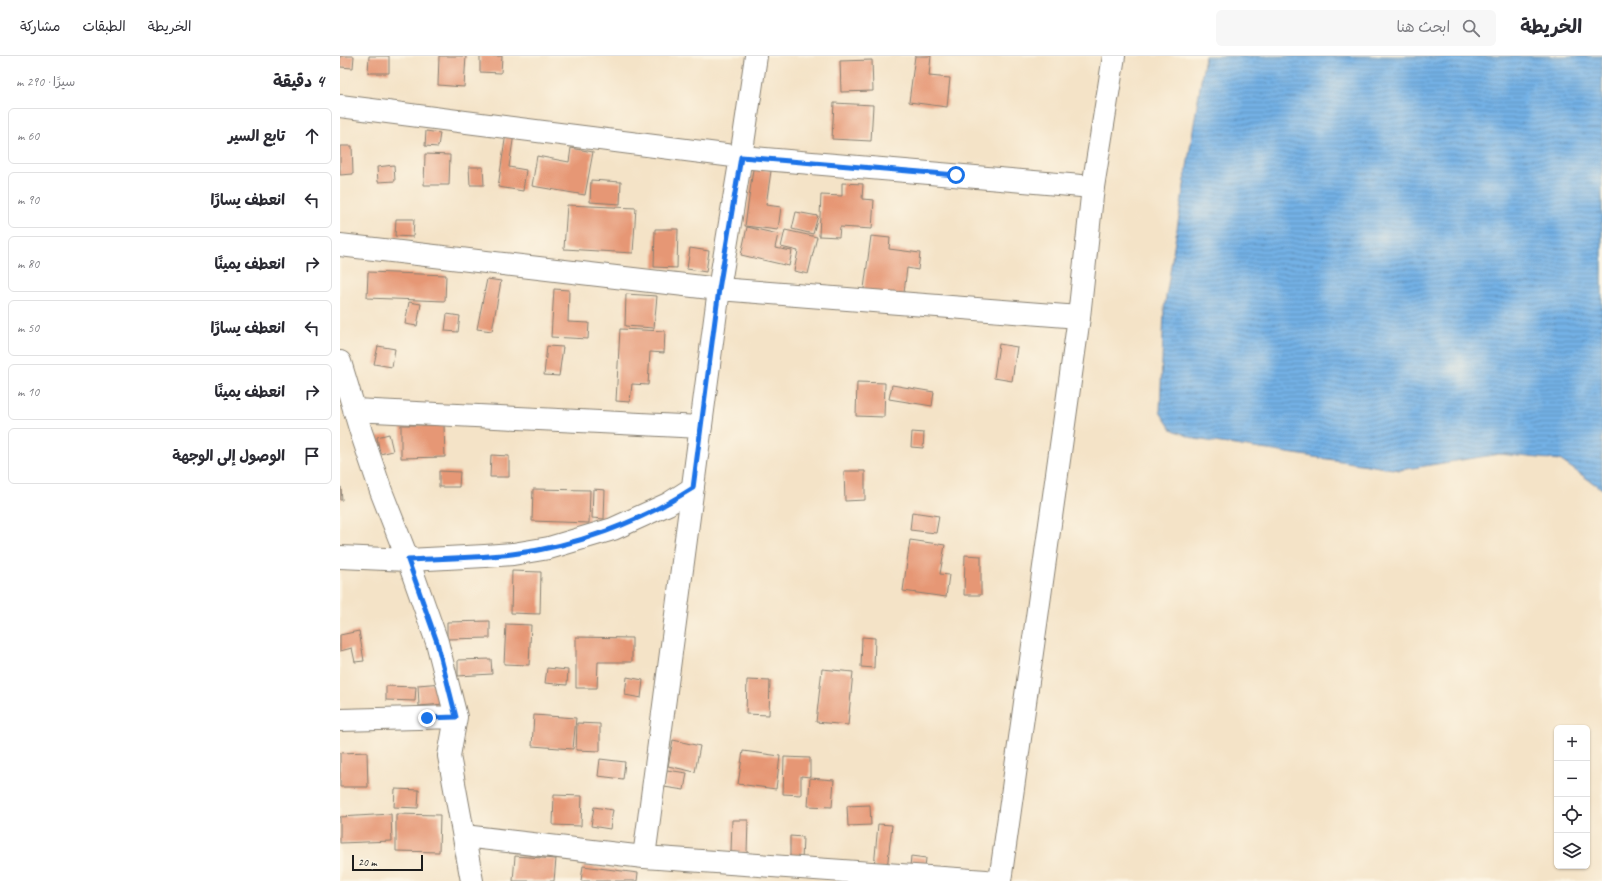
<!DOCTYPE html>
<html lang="ar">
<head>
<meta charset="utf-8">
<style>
	body { margin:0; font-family:Caveat,"Playpen Sans Arabic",sans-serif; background:#f7f7f7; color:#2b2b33; direction:rtl }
	.controls { position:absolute; right:12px; bottom:12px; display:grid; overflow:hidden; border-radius:6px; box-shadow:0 1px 3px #0004 }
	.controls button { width:36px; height:36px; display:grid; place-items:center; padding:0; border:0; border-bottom:1px solid #e1e1e2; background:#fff; color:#2b2b33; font:20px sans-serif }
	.scale { position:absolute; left:12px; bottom:10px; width:71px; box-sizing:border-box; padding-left:4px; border:2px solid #1c1c1c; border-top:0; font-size:11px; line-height:14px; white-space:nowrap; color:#1c1c1c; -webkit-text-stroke:3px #fcf5e5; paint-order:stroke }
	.stop { position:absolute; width:12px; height:12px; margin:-9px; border:3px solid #1a73e8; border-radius:50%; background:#fff }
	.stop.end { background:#1a73e8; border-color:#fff; box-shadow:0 1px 4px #0008 }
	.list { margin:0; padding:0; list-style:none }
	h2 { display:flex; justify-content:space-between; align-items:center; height:52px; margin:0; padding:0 16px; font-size:17px }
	h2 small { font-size:13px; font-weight:400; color:#7c7c81 }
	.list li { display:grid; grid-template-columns:26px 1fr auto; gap:12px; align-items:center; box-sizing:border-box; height:56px; margin:0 8px 8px; padding:0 8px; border:1px solid #e1e1e2; border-radius:6px }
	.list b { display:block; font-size:15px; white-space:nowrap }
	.list em { font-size:13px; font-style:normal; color:#7c7c81 }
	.icon { flex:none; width:22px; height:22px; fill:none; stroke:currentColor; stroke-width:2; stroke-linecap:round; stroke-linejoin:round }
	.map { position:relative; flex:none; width:1262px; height:825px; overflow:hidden; direction:ltr }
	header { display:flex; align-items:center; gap:24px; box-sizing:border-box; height:56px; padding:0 20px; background:#fff; border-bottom:1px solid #e1e1e2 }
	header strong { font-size:19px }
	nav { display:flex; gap:22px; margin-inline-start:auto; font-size:14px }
	.search { width:280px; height:36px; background:#f7f7f7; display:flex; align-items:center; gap:10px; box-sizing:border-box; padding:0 14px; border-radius:6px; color:#7c7c81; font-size:15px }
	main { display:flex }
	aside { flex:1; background:#fff }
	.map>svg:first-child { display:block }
	.water { fill:url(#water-rules); stroke:#486680 }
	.building { fill:#e69775 }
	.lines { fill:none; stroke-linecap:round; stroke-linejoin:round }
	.minor-casing { stroke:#888072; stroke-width:24 }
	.tertiary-casing { stroke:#888072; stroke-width:24 }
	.minor { stroke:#fff; stroke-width:22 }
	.tertiary { stroke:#fff; stroke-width:22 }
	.route { stroke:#1a73e8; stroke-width:5 }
</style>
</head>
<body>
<header>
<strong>الخريطة</strong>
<div class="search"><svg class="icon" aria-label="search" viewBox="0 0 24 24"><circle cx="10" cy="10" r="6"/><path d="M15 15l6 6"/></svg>ابحث هنا</div>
<nav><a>الخريطة</a><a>الطبقات</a><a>مشاركة</a></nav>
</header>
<main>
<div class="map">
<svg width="1262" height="825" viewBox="0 0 1262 825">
	<defs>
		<pattern id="water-rules" width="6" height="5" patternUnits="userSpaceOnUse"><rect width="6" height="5" fill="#73b1e5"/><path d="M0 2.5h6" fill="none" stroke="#5e8fb9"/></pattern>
	</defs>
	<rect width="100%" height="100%" fill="#fcf5e5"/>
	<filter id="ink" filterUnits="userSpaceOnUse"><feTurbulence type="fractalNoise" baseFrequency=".025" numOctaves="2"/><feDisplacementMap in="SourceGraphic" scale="8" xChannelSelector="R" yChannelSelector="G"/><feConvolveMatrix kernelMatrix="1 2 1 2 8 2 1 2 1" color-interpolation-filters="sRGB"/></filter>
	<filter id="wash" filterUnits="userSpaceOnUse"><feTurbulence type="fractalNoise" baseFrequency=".012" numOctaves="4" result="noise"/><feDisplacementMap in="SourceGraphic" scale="16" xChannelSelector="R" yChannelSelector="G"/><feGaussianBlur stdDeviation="0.9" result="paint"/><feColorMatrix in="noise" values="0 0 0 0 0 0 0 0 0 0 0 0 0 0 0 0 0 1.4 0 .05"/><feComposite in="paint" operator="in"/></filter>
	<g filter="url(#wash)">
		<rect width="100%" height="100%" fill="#f4e3c7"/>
		<path class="water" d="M865 0H1262V433L1220 404 1159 398 1060 414 855 383 831 373 820 356 824 253Z"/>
		<g id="blocks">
			<path class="building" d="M0 0H14L13 12 0 11Z
				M29 0H49V17H28Z
				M99 0H126L124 31 98 29Z
				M140 0H162L161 17 140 16Z
				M575 0H591L589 20 610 22 607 51 569 46Z
				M532 4 533 35 501 36 500 5Z
				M494 47 533 49 531 85 492 83Z
				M86 75 100 77 98 91 85 90Z
				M166 77 174 78 169 111 186 114 183 135 158 131Z
				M0 90H12L13 118 0 119Z
				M231 92 253 96 245 139 192 130 197 100 229 106Z
				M85 98 110 99 109 129H84Z
				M54 109 55 125 38 126 37 111Z
				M129 111H143L144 129H130Z
				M413 113 431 115 426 149 441 151 438 174 405 170Z
				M251 124 281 126 280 148 250 146Z
				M502 127 523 128 522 143 534 144 532 173 500 171 499 181 479 180 481 139 502 140Z
				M227 149 296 152 293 197 224 193Z
				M456 156 478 160 473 178 452 173Z
				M56 163H74L73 181 55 180Z
				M407 171 438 178 435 192 452 195 449 210 401 199Z
				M315 173H338L337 212 314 211Z
				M445 174 477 181 468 218 454 215 458 195 441 191Z
				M531 180 550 182 549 193 580 197 578 214 567 212 563 245 523 240Z
				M350 192 369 195 366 216 347 213Z
				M28 216 106 219 105 245 27 242Z
				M147 223 161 225 152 275 137 273Z
				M214 233 229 234 228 266 249 267 248 283 211 281Z
				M286 238 317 240 314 272 285 270Z
				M69 246 81 248 77 270 65 268Z
				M107 258 120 260 118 276 105 275Z
				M280 273 325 275 324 297 310 296 308 329 292 328 290 346 276 345Z
				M659 288 677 291 672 325 654 322Z
				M38 290 55 293 52 311 34 308Z
				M207 290 223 291 219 320 204 319Z
				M517 326 545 327 544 361 516 360Z
				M552 329 594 336 592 350 549 343Z
				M61 369H104L105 401 61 402Z
				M572 376 584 377 583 392 571 391Z
				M49 378 53 395 40 398 37 381Z
				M151 399 169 400V421H150Z
				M99 415 120 416 119 431H99Z
				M504 415H525V444L505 445Z
				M0 431H1L2 444H0Z
				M193 433 250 434 249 467 192 465Z
				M253 433 265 434 264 463 252 462Z
				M572 456 599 460 596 477 570 474Z
				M570 484 605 489 600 518 609 519 606 541 563 535Z
				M625 499 641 500V539H624Z
				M172 515 201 516 200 558 171 557Z
				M150 565V582L107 583V566Z
				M166 568 191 569 189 609 164 608Z
				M19 575 24 605 15 606 12 592 0 595V579Z
				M236 581 292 582V606H258L257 632H236Z
				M522 581 535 582 534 612 521 611Z
				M151 603 152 618 118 620V604Z
				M207 612 228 614 227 629 205 627Z
				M482 613 513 616 508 669 476 666Z
				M287 621 303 624 301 642 285 639Z
				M407 624 430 625 429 659 406 658Z
				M102 627 104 648 79 650 78 629Z
				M46 630 76 631 75 645 46 644Z
				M194 659 236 662 233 693 192 690Z
				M237 667 260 668V695L236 694Z
				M333 684 360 690 355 716 328 710Z
				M403 695 440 700 436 733 398 728Z
				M27 696 28 731H0V697Z
				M444 701 470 702V721L461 720V739L443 738Z
				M260 703 285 706 283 723 258 720Z
				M327 714 347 717 344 734 324 731Z
				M470 722 494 724 492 751 468 750Z
				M55 733 79 734 78 752 54 751Z
				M214 739 242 740 241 770 213 769Z
				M530 749 531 769 508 770 507 750Z
				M254 751 273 754 270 773 251 770Z
				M51 758 52 785 0 787V761Z
				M56 758 100 759 99 796 56 795Z
				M392 764H408L407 797 391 796Z
				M538 768 552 769 547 813 534 811Z
				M450 780 463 781 462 805H450Z
				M175 800 216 803 214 825H173Z
				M571 800 586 802 584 823 569 822Z
				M243 810 298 817 297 825H241Z"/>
		</g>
	</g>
	<g filter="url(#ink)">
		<use href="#blocks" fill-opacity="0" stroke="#888072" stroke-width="1"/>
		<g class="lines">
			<g class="minor-casing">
				<path id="minor" d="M0 50 401 101 753 131
					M0 189 379 233 739 261
					M0 306 21 376 41 435 68 504 97 586 116 661 109 700 132 825
					M14 354 361 371
					M0 501 68 504 145 500 173 498 209 492 273 473 328 448 353 432
					M0 664 116 661
					M124 780 304 801 646 825
					M304 801 379 233 401 101 416 0"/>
			</g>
			<g class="tertiary-casing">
				<path id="tertiary" d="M660 825 739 261 753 131 774 0"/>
			</g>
			<use href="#minor" class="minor"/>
			<use href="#tertiary" class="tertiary"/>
		</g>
	</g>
	<g class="lines" filter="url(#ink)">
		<path class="route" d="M87 662 116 661 97 586 68 504C103 502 138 502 172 498 235 491 300 466 353 432L379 233 401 101 616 119"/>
	</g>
</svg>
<div class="controls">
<button>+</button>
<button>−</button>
<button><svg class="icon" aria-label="locate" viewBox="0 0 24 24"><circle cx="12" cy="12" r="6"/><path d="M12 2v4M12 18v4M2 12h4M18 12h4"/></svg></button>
<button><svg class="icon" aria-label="layers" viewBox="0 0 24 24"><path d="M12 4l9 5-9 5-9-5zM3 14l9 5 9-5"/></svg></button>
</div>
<div class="scale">20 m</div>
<div class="stop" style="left:616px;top:119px"></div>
<div class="stop end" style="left:87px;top:662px"></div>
</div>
<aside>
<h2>4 دقيقة<small>سيرًا · 290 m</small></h2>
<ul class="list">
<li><svg class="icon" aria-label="ahead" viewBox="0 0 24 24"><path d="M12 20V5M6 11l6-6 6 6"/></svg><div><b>تابع السير</b></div><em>60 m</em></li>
<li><svg class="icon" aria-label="left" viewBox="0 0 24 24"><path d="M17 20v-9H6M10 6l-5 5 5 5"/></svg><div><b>انعطف يسارًا</b></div><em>90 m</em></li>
<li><svg class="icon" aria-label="right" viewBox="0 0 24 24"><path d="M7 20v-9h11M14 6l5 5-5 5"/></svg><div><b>انعطف يمينًا</b></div><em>80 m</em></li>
<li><svg class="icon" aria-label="left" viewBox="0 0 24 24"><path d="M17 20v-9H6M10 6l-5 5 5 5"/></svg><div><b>انعطف يسارًا</b></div><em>50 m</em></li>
<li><svg class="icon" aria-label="right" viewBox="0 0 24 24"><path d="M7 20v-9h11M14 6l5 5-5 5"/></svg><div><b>انعطف يمينًا</b></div><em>10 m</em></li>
<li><svg class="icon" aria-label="arrive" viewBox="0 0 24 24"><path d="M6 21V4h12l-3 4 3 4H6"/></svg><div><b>الوصول إلى الوجهة</b></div></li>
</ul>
</aside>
</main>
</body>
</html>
